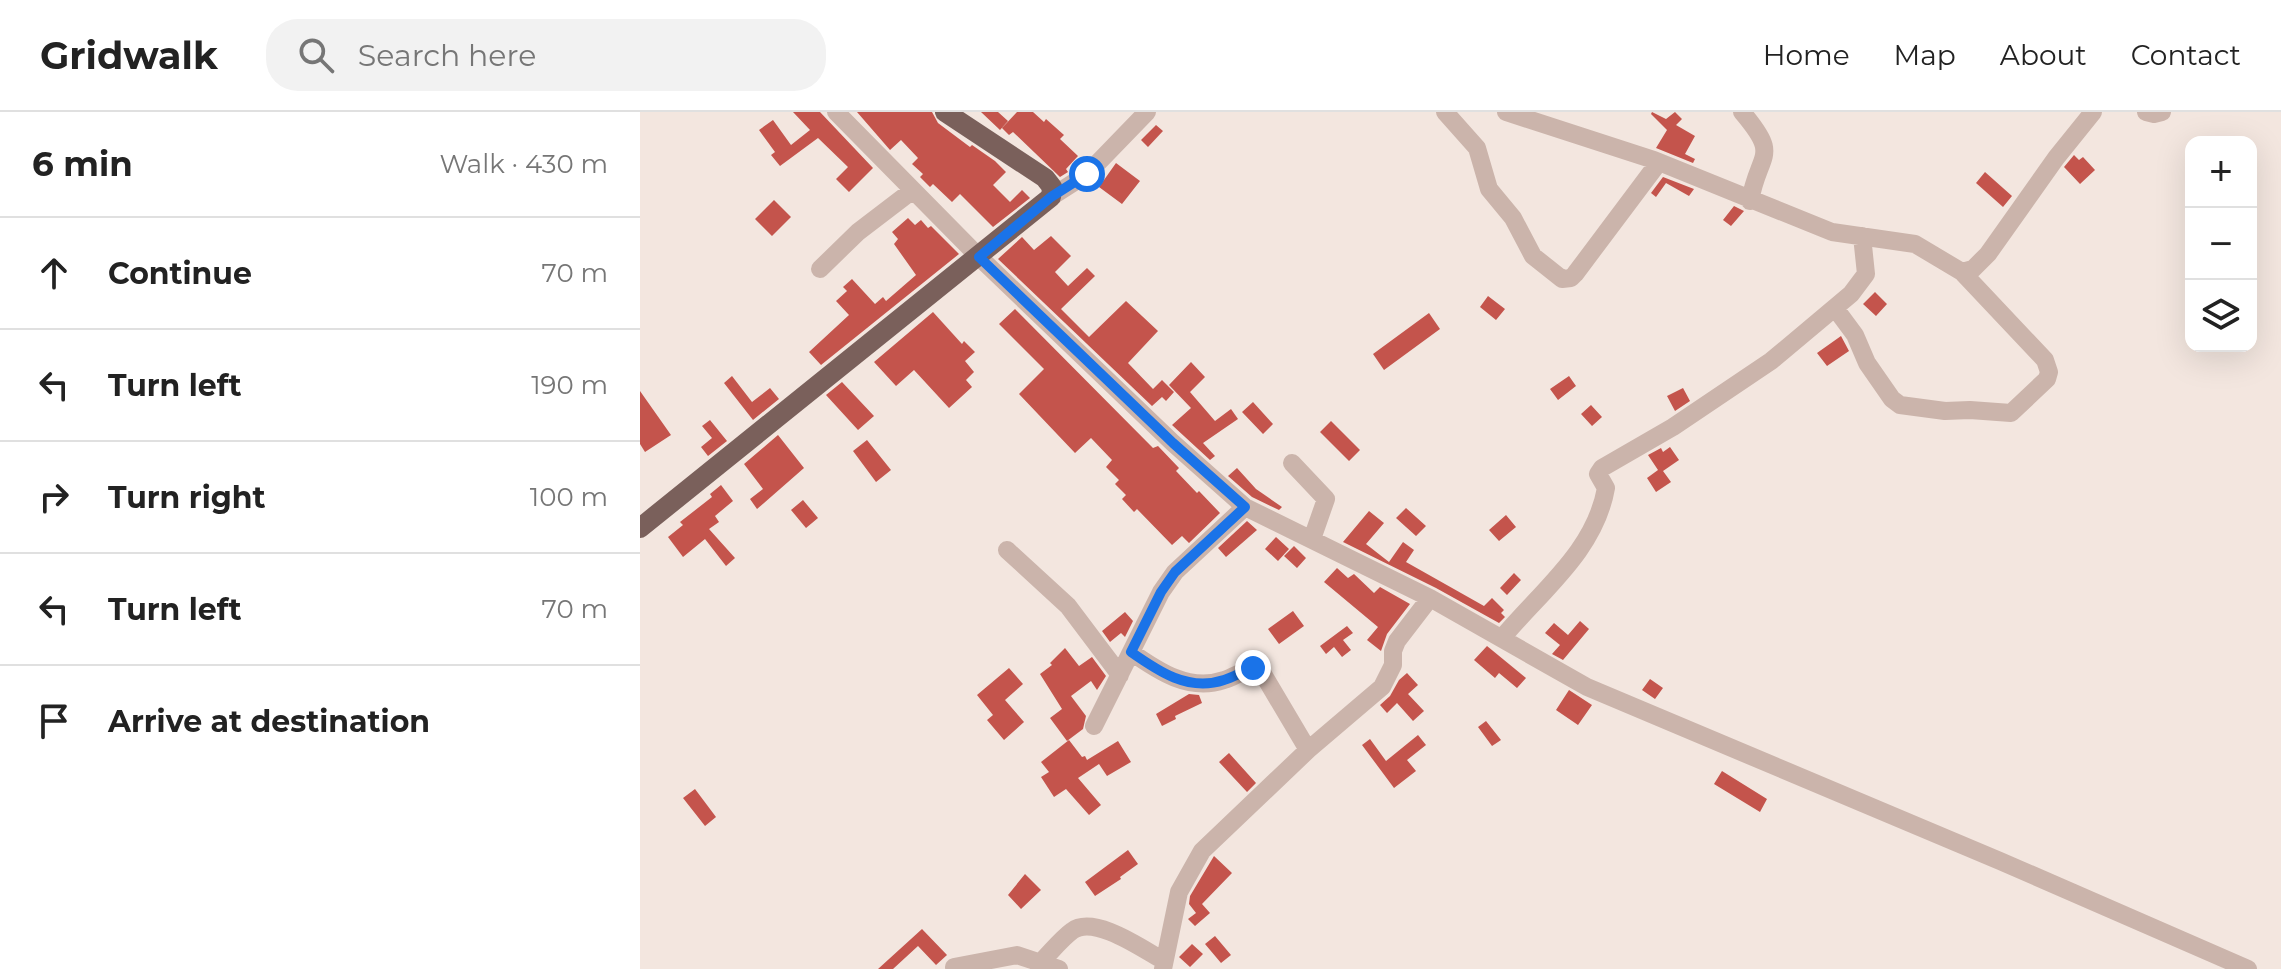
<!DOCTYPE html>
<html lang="en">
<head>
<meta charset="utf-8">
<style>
	body { margin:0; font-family:Montserrat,sans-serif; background:#f2f2f2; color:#222 }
	.controls { position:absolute; right:24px; top:24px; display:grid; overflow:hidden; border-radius:16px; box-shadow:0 8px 32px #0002 }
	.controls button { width:72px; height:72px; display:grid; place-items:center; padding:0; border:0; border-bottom:2px solid #e0e0e0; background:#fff; color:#222; font:40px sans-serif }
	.stop { position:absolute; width:24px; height:24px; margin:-18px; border:6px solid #1a73e8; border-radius:50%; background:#fff }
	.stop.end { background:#1a73e8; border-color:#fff; box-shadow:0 2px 8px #0008 }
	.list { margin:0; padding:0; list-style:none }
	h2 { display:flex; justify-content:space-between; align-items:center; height:104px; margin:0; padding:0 32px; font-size:34px }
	h2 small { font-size:26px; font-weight:400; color:#767676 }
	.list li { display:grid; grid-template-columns:52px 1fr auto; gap:24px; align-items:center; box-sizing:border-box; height:112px; padding:0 32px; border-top:2px solid #e0e0e0 }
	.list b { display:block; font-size:30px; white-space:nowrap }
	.list em { font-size:26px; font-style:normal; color:#767676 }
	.icon { flex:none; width:44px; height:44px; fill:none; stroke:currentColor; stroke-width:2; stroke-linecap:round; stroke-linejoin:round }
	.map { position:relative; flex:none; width:1641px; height:857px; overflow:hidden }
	header { display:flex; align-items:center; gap:48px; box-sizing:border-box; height:112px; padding:0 40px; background:#fff; border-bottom:2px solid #e0e0e0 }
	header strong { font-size:38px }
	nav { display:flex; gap:44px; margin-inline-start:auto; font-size:28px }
	.search { width:560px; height:72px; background:#f2f2f2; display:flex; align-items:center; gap:20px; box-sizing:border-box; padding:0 28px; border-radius:32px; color:#767676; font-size:30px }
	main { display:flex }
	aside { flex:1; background:#fff }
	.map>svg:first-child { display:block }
	.building { fill:#c4544c }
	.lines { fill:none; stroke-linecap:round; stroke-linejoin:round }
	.minor { stroke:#cbb4ab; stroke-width:18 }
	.major { stroke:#7a605b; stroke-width:20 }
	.route { stroke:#1a73e8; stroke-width:10 }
</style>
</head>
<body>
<header>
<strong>Gridwalk</strong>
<div class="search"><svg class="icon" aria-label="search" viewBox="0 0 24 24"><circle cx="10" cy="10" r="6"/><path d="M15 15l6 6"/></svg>Search here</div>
<nav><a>Home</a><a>Map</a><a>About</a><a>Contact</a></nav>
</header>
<main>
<aside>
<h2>6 min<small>Walk · 430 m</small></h2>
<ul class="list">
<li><svg class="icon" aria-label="ahead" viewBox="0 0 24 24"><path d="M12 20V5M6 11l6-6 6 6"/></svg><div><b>Continue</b></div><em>70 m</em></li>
<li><svg class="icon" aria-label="left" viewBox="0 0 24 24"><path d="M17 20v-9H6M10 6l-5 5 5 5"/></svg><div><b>Turn left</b></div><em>190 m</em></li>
<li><svg class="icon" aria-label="right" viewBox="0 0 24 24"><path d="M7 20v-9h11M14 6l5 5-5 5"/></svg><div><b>Turn right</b></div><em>100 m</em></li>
<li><svg class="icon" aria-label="left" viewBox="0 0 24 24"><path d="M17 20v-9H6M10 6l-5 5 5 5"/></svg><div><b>Turn left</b></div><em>70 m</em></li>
<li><svg class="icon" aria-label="arrive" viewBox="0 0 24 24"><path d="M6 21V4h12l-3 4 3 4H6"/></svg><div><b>Arrive at destination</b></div></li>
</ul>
</aside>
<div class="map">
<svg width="1641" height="857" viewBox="0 0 1641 857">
	<rect width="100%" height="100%" fill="#f3e6df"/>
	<path class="building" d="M153 0H180L233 56 209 80 196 67 208 55 178 26 140 54 131 43 135 40 119 18 133 8 151 33 170 18Z
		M217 0H292L298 11 330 35 332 33 355 49 366 60 353 73 370 90 382 78 390 86 353 115 320 82 312 90 293 72 290 75 280 65 283 62 272 52 278 46 261 28 250 38Z
		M341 0H358L368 9 360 18Z
		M377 0H393L404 10 406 7 424 23 420 27 438 44 426 57 428 60 420 65 373 20 369 23 362 16Z
		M1012 0 1026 7 1035 0 1042 7 1036 13 1055 24 1045 42 1055 47 1053 51 1016 36 1027 18 1011 2Z
		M516 13 523 19 508 35 501 28Z
		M1434 43 1439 48 1443 45 1455 58 1440 72 1424 55Z
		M476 51 500 69 482 92 459 75Z
		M1345 60 1372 84 1363 95 1336 71Z
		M1023 65 1054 77 1049 84 1026 71 1016 85 1011 81Z
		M134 88 151 105 132 124 115 107Z
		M1094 94 1104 99 1091 114 1083 108Z
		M268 106 275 113 281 108 288 116 291 114 319 142 181 253 169 240 209 203 196 189 207 179 203 175 212 167 235 192 243 185 246 189 276 163 254 132 258 127 252 120Z
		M411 124 431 144 415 160 428 174 447 156 455 164 421 197 449 225 486 189 518 219 488 251 513 277 522 268 534 280 526 289 522 285 512 294 358 147 382 125 394 138Z
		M1235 180 1247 192 1236 204 1223 192Z
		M848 184 865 197 856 208 840 195Z
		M375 197 513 336 518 334 539 356 536 359 557 381 559 379 580 401 549 431 542 424 532 433 497 397 494 400 482 387 486 383 475 372 479 368 466 355 472 348 451 326 435 341 379 282 404 257 359 212Z
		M293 200 322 232 324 229 335 240 325 249 334 260 326 268 332 275 309 296 274 258 256 274 234 250Z
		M789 201 800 217 744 258 733 242Z
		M1201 224 1209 239 1187 254 1177 241Z
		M551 250 565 265 550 280 575 309 591 297 598 307 563 331 575 344 570 348 532 313 551 296 529 273Z
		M92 264 112 290 130 276 139 287 113 308 84 271Z
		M929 264 936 274 918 288 910 277Z
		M202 270 234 304 218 318 186 283Z
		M1043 276 1050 289 1035 299 1027 284Z
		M0 279 31 323 5 340 0 332Z
		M613 290 633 312 623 322 602 300Z
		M951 293 962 305 952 314 941 302Z
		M70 308 87 329 68 344 61 335 72 326 62 314Z
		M691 309 720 338 709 349 680 320Z
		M138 323 164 356 117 397 110 387 123 377 104 352Z
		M227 328 251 358 236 370 213 339Z
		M1030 335 1039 348 1023 359 1031 370 1016 380 1007 366 1018 358 1008 343 1021 336 1023 340Z
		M597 356 616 377 642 395 639 398 612 385 588 364Z
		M81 373 93 389 75 404 79 410 69 417 95 446 86 454 65 427 43 445 28 425 43 413 40 410 72 385 70 382Z
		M163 388 178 406 166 416 151 398Z
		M766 396 786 414 776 424 756 406Z
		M729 399 744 411 726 432 749 450 763 430 774 438 766 450 844 494 852 486 864 498 861 501 865 505 859 511 796 476 703 430Z
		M866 403 876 415 859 429 849 418Z
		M607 409 617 418 586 445 578 436Z
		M636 425 649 437 638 449 625 437Z
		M654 434 666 446 657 456 644 444Z
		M697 456 708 466 714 462 734 481 740 475 770 492 747 522 741 539 727 528 738 515 684 470Z
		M874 461 881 468 867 483 860 476Z
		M653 499 664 514 639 532 628 517Z
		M485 500 493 509 485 525 481 521 470 530 462 519Z
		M940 509 949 517 923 548 912 542 920 533 905 521 914 511 928 523Z
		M707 514 713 521 703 528 711 538 702 545 694 535 686 542 680 534Z
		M847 534 886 566 877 576 859 561 855 566 834 548Z
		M425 536 439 554 452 545 466 564 457 578 451 569 431 584 446 604 443 617 427 629 410 606 422 597 400 562 412 553 410 551Z
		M369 556 383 572 365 588 384 610 364 628 347 608 353 603 337 583Z
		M767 561 778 573 768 582 784 599 773 609 757 591 747 601 740 593 750 584 759 568Z
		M1010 567 1023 576 1015 587 1002 578Z
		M929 578 952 593 938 613 916 598Z
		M549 582 559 583 562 591 535 604 536 607 522 614 516 602Z
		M846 609 861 628 852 634 838 615Z
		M778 623 786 633 767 648 776 659 754 676 722 633 730 627 746 649Z
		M429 628 442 645 445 644 447 648 478 629 491 650 467 664 459 652 438 666 461 693 449 703 426 677 414 685 401 665 409 660 401 650Z
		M589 641 616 671 607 680 579 650Z
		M1082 659 1127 687 1120 700 1074 672Z
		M55 677 76 705 65 714 43 686Z
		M488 738 498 752 480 765 481 767 455 784 445 770Z
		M574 744 592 761 562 792 570 801 555 814 548 807 556 801 549 792 550 784Z
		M385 762 401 778 381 797 368 783Z
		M282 817 307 843 296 853 278 834 253 857H238Z
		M575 824 591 843 581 851 565 832Z
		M552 832 563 842 550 855 539 845Z"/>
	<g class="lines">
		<path class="minor" d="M196 0 339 145 533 331 605 395 790 486 947 575 1360 749 1608 857
			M805 0 837 36 849 77 873 106 893 144 922 167 931 166 935 162 1019 50
			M866 0 1014 48 1192 120 1275 132 1322 160 1333 157 1348 142 1416 46 1453 0
			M1102 0C1141 46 1119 39 1110 89
			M1506 0 1514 2 1522 0
			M411 85 447 62 507 0
			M180 157 218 120 273 78
			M1195 196 1215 223 1227 251 1252 287 1260 293 1305 299 1330 298 1371 301 1407 267 1409 260 1405 248 1322 160
			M652 351 686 387 672 427
			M367 438 428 494 480 563
			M862 526C901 479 955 439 966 376L958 362 962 356 1033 315 1131 249 1211 182 1226 162 1222 124
			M491 540C518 559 549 580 584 568 597 564 606 555 620 557L668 638
			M454 614 521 480 535 460 605 395
			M401 850C411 840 421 827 432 819 454 802 504 838 524 849
			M314 855 377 843 419 857
			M523 857 539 780 562 739 668 638 742 575 753 553V539L757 529 790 486"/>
		<path class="major" d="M0 416 411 85 412 75 405 66 305 0"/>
	</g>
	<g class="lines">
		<path class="route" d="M447 62 411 85 339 145 533 331 605 395 535 460 521 480 491 540C518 559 548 580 584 568 594 565 603 559 613 556"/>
	</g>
</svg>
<div class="controls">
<button>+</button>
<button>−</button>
<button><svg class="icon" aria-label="layers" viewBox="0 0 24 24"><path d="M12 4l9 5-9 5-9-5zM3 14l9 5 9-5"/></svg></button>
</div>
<div class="stop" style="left:447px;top:62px"></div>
<div class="stop end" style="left:613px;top:556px"></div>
</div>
</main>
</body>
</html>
